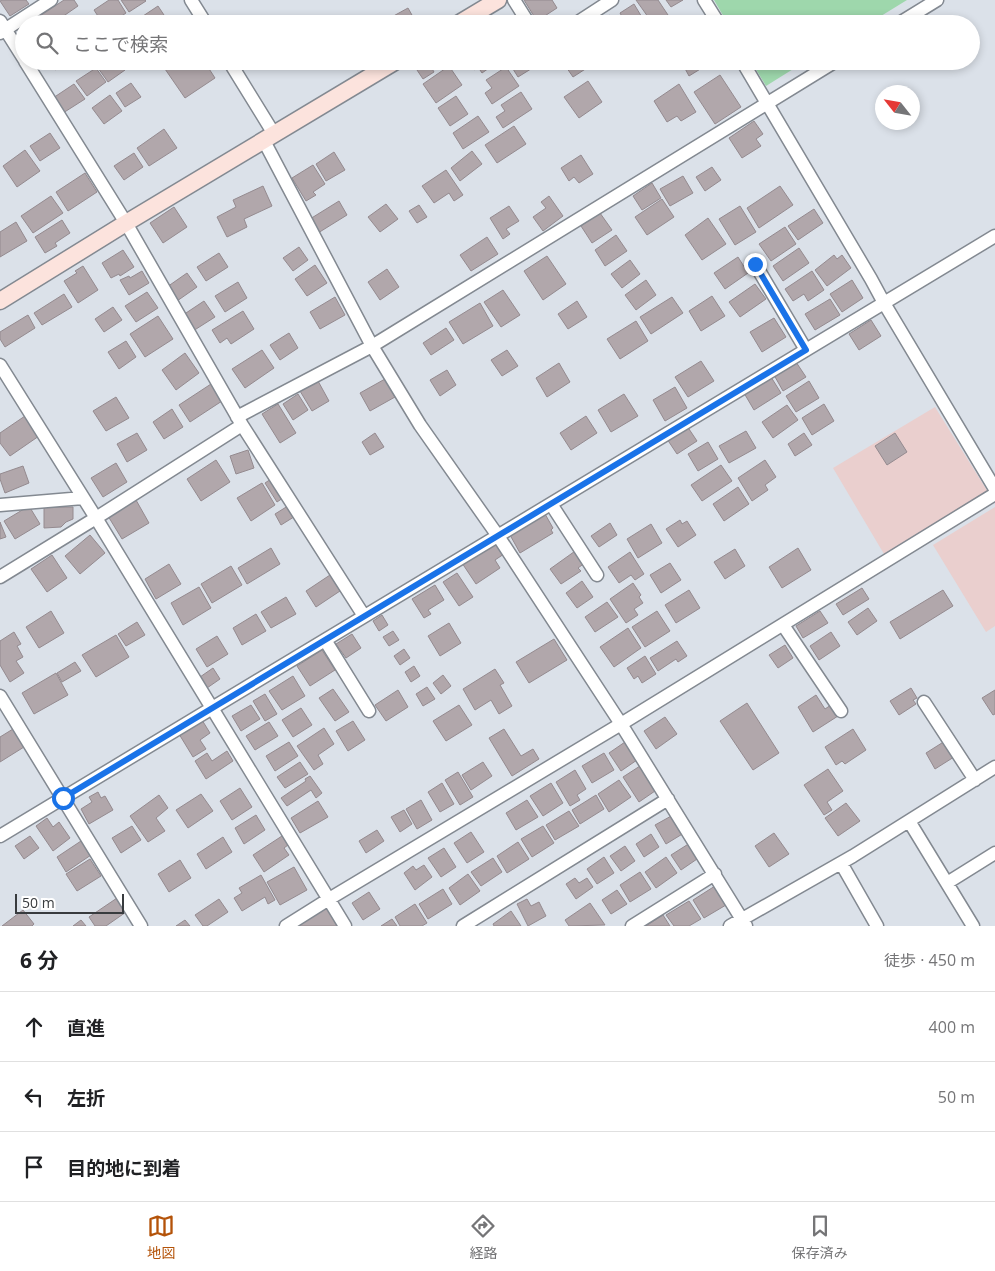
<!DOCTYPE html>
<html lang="ja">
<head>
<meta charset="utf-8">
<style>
	body { margin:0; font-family:"Open Sans","Noto Sans JP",sans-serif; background:#f6f6f6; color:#202124 }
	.compass { position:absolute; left:875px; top:85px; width:45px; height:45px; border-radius:50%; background:#fff; box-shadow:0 2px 8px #0003; rotate:301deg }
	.scale { position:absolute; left:15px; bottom:12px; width:109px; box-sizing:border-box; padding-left:5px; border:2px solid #383b3e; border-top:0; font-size:14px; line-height:18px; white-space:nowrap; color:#383b3e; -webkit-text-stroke:4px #fff; paint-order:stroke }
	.stop { position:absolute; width:15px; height:15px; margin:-11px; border:4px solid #1a73e8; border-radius:50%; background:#fff }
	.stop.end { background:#1a73e8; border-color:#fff; box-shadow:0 1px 5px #0008 }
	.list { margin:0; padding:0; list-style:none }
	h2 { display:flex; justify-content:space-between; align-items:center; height:65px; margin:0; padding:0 20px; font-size:21px }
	h2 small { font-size:16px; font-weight:400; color:#757577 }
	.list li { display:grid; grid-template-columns:32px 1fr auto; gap:15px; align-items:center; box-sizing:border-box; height:70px; padding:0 20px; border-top:1px solid #e0e0e0 }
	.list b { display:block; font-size:19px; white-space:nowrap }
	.list em { font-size:16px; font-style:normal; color:#757577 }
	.icon { flex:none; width:28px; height:28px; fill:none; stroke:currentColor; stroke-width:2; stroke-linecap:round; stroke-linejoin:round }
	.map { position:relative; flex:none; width:995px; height:926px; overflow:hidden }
	.search { position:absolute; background:#fff; box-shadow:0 2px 8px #0003; left:15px; right:15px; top:15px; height:55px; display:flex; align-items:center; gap:12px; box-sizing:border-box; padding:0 18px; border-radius:28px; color:#757577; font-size:19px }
	.sheet { height:275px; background:#fff }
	nav { display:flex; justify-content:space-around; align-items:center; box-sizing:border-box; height:70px; border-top:1px solid #e0e0e0; background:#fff; font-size:14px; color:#757577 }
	nav a { display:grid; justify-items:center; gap:2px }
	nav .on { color:#b45309 }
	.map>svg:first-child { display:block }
	.industrial { fill:#eacfce }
	.green { fill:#9ed7ac }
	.building { fill:#b1a7ab; stroke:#948a8f }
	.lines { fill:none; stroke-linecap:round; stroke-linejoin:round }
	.street-casing { stroke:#838991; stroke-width:15 }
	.secondary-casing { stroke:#838991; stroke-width:19 }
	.street { stroke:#fff; stroke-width:12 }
	.secondary { stroke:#fce3dd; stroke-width:16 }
	.route { stroke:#1a73e8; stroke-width:6 }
</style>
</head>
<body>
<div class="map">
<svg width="995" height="926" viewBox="0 0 995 926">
	<rect width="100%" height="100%" fill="#dbe1e9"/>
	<path class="industrial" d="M935 407 988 492 884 554 833 468Z
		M995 507V626L986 632 933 545Z"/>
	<path class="green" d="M714 0H907L868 24H728Z
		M751 61H806L766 86Z"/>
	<path class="building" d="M2 0H26L29 4 10 16 0 1Z
		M64 0H74L78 6 52 24H28Z
		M109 0H118L126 13 110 24H103L94 10Z
		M121 0H145L146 1 129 12Z
		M524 0H552L557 8 537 21Z
		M636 0H658L670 18 661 24H653Z
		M666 0H683L671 7Z
		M634 4 646 24H626L620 13Z
		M158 6 170 24H131Z
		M408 8 417 24H379Z
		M610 15 616 24H598Z
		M684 18 688 24H674Z
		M49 61H68L55 70Z
		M108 61H119L125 70 108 82 98 68Z
		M176 61H204L215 78 185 98 165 69Z
		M411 61H434L435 64 431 67 434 72 423 79Z
		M468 61H499L482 73 478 67 474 70Z
		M508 61H530L534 67 518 77Z
		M562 61H587L590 66 573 77Z
		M681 61H709L710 63 689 76Z
		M449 66 462 85 436 103 423 84Z
		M506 67 519 86 492 104 485 93 492 88 486 80Z
		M96 68 106 82 87 96 76 81Z
		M720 75 741 107 715 124 694 92Z
		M588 81 602 102 579 118 564 97Z
		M131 83 141 97 125 107 116 93Z
		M74 84 85 99 63 113 53 98Z
		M679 84 696 112 681 121 677 116 667 122 654 101Z
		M521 92 532 109 503 128 496 117 505 111 501 105Z
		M110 95 122 111 104 124 92 108Z
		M456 96 468 114 450 126 438 108Z
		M478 116 489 132 463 149 453 133Z
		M754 121 763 134 756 139 761 146 742 158 729 138Z
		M514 126 526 144 497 163 485 145Z
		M164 129 177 148 149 166 137 148Z
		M50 133 60 148 40 161 30 146Z
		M25 150 40 171 17 187 3 166Z
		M472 151 482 164 460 181 451 168Z
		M334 152 345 170 326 181 316 164Z
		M134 153 143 167 124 180 114 166Z
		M581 155 593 174 579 183 574 177 569 181 561 168Z
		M313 165 325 184 313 192 316 195 306 201 292 178Z
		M712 167 721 180 705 191 696 177Z
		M446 170 463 195 454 201 449 193 434 203 422 186Z
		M85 173 97 192 68 211 56 192Z
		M683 176 693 193 670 206 660 189Z
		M652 183 661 198 642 210 633 196Z
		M263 186 272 206 244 219 247 227 227 237 217 217 236 207 233 200Z
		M780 186 793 205 759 228 747 208Z
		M51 196 63 213 33 233 21 216Z
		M549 196 563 216 543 231 533 217 546 208 541 202Z
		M662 199 674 217 647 235 635 217Z
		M339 201 347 215 318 233 310 219Z
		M386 204 398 219 380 232 368 217Z
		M419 205 427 217 417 223 409 211Z
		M509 206 519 221 506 229 510 234 503 239 490 218Z
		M740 206 756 232 735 245 719 219Z
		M174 207 187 227 163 243 150 223Z
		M814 209 823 223 798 240 788 226Z
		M600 213 612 230 592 243 581 226Z
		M708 218 726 244 702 260 685 235Z
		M62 220 70 233 55 243 57 246 45 253 35 237Z
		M16 222 27 241 0 257V232Z
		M785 227 796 244 771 261 759 244Z
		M616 235 627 251 605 266 595 250Z
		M487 237 498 254 471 271 460 255Z
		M299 247 308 260 293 271 283 258Z
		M799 248 809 263 783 281 773 266Z
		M123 250 134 267 120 276 119 274 111 278 102 263Z
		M219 253 228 267 206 281 197 267Z
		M834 255 837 259 842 255 851 268 827 286 815 270Z
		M547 256 566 284 543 300 524 271Z
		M738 257 748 273 725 289 714 273Z
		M630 260 640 274 622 288 611 274Z
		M315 265 327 283 307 296 295 279Z
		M83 266 98 290 78 303 64 281 77 273 75 271Z
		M387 269 399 287 380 300 368 282Z
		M142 271 149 283 129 295 120 280 129 276 130 278Z
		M812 271 824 290 808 301 804 294 793 301 785 289Z
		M187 273 197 287 177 301 167 287Z
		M646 280 656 295 636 310 625 295Z
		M852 280 863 298 842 312 830 294Z
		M238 282 247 298 225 312 215 296Z
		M755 284 766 299 740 317 729 302Z
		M503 290 520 315 501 327 484 302Z
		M147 292 158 308 136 322 125 306Z
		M64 294 72 307 42 325 34 313Z
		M712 296 725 316 701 331 689 311Z
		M335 297 345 315 320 329 310 312Z
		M672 297 683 313 651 334 640 317Z
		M830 299 840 315 815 330 805 314Z
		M204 301 215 317 193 331 183 315Z
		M577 301 587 317 568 329 558 314Z
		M480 303 493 326 463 344 449 322Z
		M113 307 122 320 104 332 95 319Z
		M243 311 254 329 231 344 227 338 220 343 212 330Z
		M28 315 35 328 5 347 0 339V332Z
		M158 316 173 339 145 357 130 334Z
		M774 318 786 337 762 352 750 332Z
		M871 320 881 336 859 350 849 334Z
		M636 321 648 341 620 359 607 339Z
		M446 328 454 340 431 355 423 343Z
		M289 333 298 348 280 360 270 345Z
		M126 341 136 357 119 369 108 352Z
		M262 350 274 368 245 388 232 369Z
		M507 350 518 366 502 376 491 360Z
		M185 353 199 373 176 390 162 370Z
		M701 361 714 381 688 397 675 377Z
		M796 362 806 377 783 391 774 375Z
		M559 363 570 382 547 397 536 378Z
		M447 370 456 385 440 396 430 380Z
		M771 377 781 393 754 410 744 393Z
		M385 379 395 397 370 411 360 393Z
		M318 381 329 401 312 411 300 391Z
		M809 381 819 398 796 412 786 396Z
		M211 384 222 401 190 422 179 405Z
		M675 387 687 408 665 421 653 400Z
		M298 394 308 410 293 420 283 404Z
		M624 394 638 416 611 432 598 410Z
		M116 397 129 418 106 431 93 411Z
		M278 404 296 433 280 443 262 414Z
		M824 404 834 421 812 435 802 418Z
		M787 405 798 420 773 438 762 422Z
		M172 409 183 427 164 439 153 422Z
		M25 416 39 436 10 456 0 443V433Z
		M586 416 597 433 571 450 560 433Z
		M687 426 697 441 677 454 667 439Z
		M746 431 756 448 729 463 719 446Z
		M137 433 147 450 127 462 117 444Z
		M375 433 384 447 370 455 362 442Z
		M804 433 812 445 795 456 788 444Z
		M895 433 907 452 887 465 875 446Z
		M708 442 718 459 698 471 688 454Z
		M248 450 254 468 236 474 230 456Z
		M216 460 230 482 201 501 187 479Z
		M765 460 776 477 765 485 768 490 752 501 738 478Z
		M116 463 127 482 103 497 91 478Z
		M721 465 732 481 702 501 691 485Z
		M23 466 29 483 5 493 0 479V474Z
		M274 477 286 496 277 502 265 483Z
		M262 483 275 505 251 521 237 498Z
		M738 487 749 504 724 521 713 504Z
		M136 500 149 523 122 539 108 516Z
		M291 504 297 515 281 525 275 514Z
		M29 506 40 524 15 539 4 521Z
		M44 507H73V519L66 522 61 527 44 528Z
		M545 514 553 528 551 530 553 533 520 553 510 535Z
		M680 520 682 524 687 521 696 535 678 547 666 529Z
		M0 522 6 537 0 539Z
		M610 523 617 535 599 547 591 536Z
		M651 524 662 543 638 558 627 539Z
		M90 535 105 553 80 574 65 556Z
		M495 541 504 554 495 560 500 568 476 584 462 563Z
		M271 548 280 564 247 584 238 568Z
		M798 548 811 570 782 588 769 567Z
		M578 549 586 562 578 568 581 571 561 584 550 569Z
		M735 549 745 566 725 579 714 562Z
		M630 552 644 574 635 580 631 575 619 583 608 567Z
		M52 555 67 578 47 592 31 569Z
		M670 563 681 580 661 593 650 575Z
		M169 564 181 584 156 599 145 579Z
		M231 566 242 585 212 603 201 584Z
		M457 573 473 597 459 606 443 582Z
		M330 575 340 591 316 607 306 591Z
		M582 581 593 597 577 608 566 593Z
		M633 583 641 595 639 597 643 603 634 609 638 615 626 623 610 599Z
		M435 585 444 600 428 610 431 614 424 618 412 599Z
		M199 587 211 608 183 625 171 603Z
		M862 588 869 599 843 615 836 604Z
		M689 590 700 608 676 623 665 605Z
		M943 590 953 606 900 639 890 622Z
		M286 597 296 614 271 628 261 612Z
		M607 602 618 617 595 632 585 617Z
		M868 608 877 621 857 635 848 622Z
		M51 611 64 633 39 648 26 627Z
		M657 611 670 631 645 647 632 627Z
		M820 611 828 623 803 638 796 626Z
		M256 614 266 631 242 645 233 628Z
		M382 615 388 625 379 631 373 621Z
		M137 622 145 635 126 646 118 634Z
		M449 623 461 643 440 656 428 636Z
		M628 628 641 648 614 667 600 647Z
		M393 631 399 640 389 646 383 637Z
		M14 632 21 644 17 646 23 657 16 661 24 673 10 682 0 665V641Z
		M831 632 840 646 819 660 810 646Z
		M352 634 361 648 346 658 336 644Z
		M116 635 129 657 96 677 82 655Z
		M217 636 228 654 207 667 196 649Z
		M554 639 567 660 529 683 516 662Z
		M677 641 687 656 678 662 676 659 658 671 650 658Z
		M785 645 793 658 778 668 769 655Z
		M404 649 410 658 400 665 394 656Z
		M322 650 335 670 310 686 297 666Z
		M645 656 656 674 642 683 638 676 634 679 627 668Z
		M75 662 81 671 62 682 57 673Z
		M414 666 420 676 411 682 405 672Z
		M213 668 220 679 207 688 200 677Z
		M495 669 504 683 500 685 512 706 499 714 491 700 475 710 463 689Z
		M56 673 68 695 34 714 22 693Z
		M443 675 451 686 441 694 433 683Z
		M293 676 305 696 282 710 269 691Z
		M427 687 435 699 423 706 416 694Z
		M911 688 917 698 913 700 916 704 899 715 890 701Z
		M333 689 349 712 335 721 319 698Z
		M398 690 408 707 386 721 375 705Z
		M995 690V714L993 715 982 698Z
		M265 694 277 714 265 721 253 701Z
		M816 695 825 709 831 705 838 716 813 732 798 707Z
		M747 703 779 753 753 770 720 721Z
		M251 705 260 719 241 731 232 716Z
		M459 705 472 725 446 741 433 721Z
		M301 708 312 725 293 737 282 720Z
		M665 717 677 734 656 749 644 731Z
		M202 720 210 733 200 740 206 749 193 757 179 734Z
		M353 721 365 740 348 751 336 731Z
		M269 722 278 736 255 750 246 736Z
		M324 728 334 744 318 755 323 764 314 770 297 746Z
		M13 729 24 747 0 762V737Z
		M504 729 521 756 533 749 539 759 512 776 489 738Z
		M853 729 866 750 845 764 842 761 836 765 825 747Z
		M945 741 954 757 935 769 926 753Z
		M289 742 298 756 275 771 266 756Z
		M625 742 637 760 621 771 609 753Z
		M227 751 233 761 206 779 195 761 207 753 212 761Z
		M604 753 614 770 592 783 582 766Z
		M300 762 308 774 285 788 277 777Z
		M483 762 492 776 471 790 462 775Z
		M640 766 655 791 639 802 623 777Z
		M828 769 843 791 827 802 832 810 824 815 804 785Z
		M575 770 586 789 577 795 580 800 570 806 556 782Z
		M458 772 473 797 460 805 445 780Z
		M310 776 322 793 316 798 311 790 287 806 281 798 306 781 305 779Z
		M619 780 631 797 609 812 598 794Z
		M442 783 454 804 440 812 428 792Z
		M551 783 563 803 543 816 530 796Z
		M240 788 252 807 232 820 220 801Z
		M98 792 101 798 105 796 113 810 89 824 81 809 92 802 89 797Z
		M201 794 213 811 188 828 176 810Z
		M159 795 168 808 156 818 165 831 148 842 130 816Z
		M596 795 604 809 580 824 572 810Z
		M421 800 432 820 417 829 406 809Z
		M527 800 538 817 516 830 506 813Z
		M318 801 328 817 300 833 291 818Z
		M846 803 860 821 838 836 825 818Z
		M404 810 412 824 400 832 391 817Z
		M569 811 579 826 555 840 546 825Z
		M256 815 265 830 244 844 235 828Z
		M673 815 684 833 666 844 655 825Z
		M47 818 53 827 59 822 70 838 53 851 36 826Z
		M132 826 141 840 121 853 112 838Z
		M543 826 554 843 532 857 521 839Z
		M377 830 384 841 366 853 359 841Z
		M471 832 484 852 467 863 454 843Z
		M774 833 789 854 769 867 755 846Z
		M651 834 659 847 644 857 636 844Z
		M30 836 39 848 24 859 15 846Z
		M282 836 288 845 284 848 289 855 264 872 253 855Z
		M223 837 232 852 206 869 197 854Z
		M81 841 91 855 66 872 57 857Z
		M518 842 529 859 507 873 497 856Z
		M690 843 700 857 681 870 671 855Z
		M625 846 635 861 621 871 610 856Z
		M444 848 456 867 441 877 428 858Z
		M604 857 614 873 597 884 587 869Z
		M666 857 677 873 656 888 645 872Z
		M493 858 502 872 481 886 471 872Z
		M90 859 101 876 77 891 66 874Z
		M180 860 191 878 169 892 158 874Z
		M424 865 432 877 415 890 404 873 413 866 416 870Z
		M294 867 307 890 280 905 267 882Z
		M640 872 651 889 630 902 620 885Z
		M468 874 480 891 460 905 449 888Z
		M261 875 275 900 268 904 265 897 242 911 234 898 242 893 239 888Z
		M575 878 579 883 587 878 593 887 576 899 566 884Z
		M715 886 726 905 704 918 693 900Z
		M443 889 452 904 428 919 419 904Z
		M617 890 627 904 611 914 602 900Z
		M369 892 380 909 363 920 352 903Z
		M120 896 129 910 106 926H95L89 917Z
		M219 899 228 912 207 926H203L195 915Z
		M527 899 531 906 539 902 546 916 528 926 517 904Z
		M689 901 701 919 689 926H674L666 915Z
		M590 903 605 925 569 926 565 920Z
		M415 904 427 923 422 926H400L395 917Z
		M327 905 339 926H299L298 924Z
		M23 910 34 924 32 926H2Z
		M511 911 521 926H494L493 924Z
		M663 915 670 926H646Z
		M392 919 397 926H381Z
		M81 920 86 926H73Z
		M185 920 190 926H176Z"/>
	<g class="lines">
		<g class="street-casing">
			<path id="street" d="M191 0 206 24
				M514 0 529 24
				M704 0 719 24
				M0 21 24 59
				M575 24 612 0
				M898 24 937 0
				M0 33 51 0
				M25 61 126 223 242 425 364 616
				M229 61 274 134
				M742 61 871 279 884 303 995 489
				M264 141 372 346 420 425 498 536 621 724 746 926
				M755 264 806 350
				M0 365 96 518 345 926
				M237 417 372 346 836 61
				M551 504 597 575
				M0 505 83 498
				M0 577 96 518 242 425
				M783 625 841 711
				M325 640 369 711
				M0 696 141 926
				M924 702 975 780
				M909 821 973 926
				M0 836 995 236
				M841 863 877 926
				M947 883 995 853
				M286 926 329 899 621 724 995 494
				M463 926 668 799
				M632 926 715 874
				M730 926 853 856 995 767"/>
		</g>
		<g class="secondary-casing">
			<path id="secondary" d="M458 24 498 0
				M0 301 126 223 396 61"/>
		</g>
		<use href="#street" class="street"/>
		<use href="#secondary" class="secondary"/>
	</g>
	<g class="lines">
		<path class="route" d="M63 798 806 350 755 264"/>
	</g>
</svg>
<svg class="compass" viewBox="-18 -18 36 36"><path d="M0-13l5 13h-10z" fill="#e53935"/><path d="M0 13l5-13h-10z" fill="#757577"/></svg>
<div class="scale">50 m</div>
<div class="stop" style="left:63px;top:798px"></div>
<div class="stop end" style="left:755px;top:264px"></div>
<div class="search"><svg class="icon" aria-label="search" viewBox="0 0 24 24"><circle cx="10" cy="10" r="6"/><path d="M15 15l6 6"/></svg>ここで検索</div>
</div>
<section class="sheet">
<h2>6 分<small>徒歩 · 450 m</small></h2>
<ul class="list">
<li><svg class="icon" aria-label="ahead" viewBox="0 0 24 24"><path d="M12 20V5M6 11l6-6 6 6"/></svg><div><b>直進</b></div><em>400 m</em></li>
<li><svg class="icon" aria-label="left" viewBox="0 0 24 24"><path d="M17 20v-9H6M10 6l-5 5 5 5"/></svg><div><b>左折</b></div><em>50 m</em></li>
<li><svg class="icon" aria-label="arrive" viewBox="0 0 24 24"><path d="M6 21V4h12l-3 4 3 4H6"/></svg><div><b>目的地に到着</b></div></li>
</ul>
</section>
<nav>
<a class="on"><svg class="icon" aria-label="map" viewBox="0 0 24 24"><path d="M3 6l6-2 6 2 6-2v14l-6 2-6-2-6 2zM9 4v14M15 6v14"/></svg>地図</a>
<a><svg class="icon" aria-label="directions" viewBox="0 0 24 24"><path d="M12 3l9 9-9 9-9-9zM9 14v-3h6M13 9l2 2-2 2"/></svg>経路</a>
<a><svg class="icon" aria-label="saved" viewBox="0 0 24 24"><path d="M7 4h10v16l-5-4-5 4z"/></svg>保存済み</a>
</nav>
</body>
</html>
